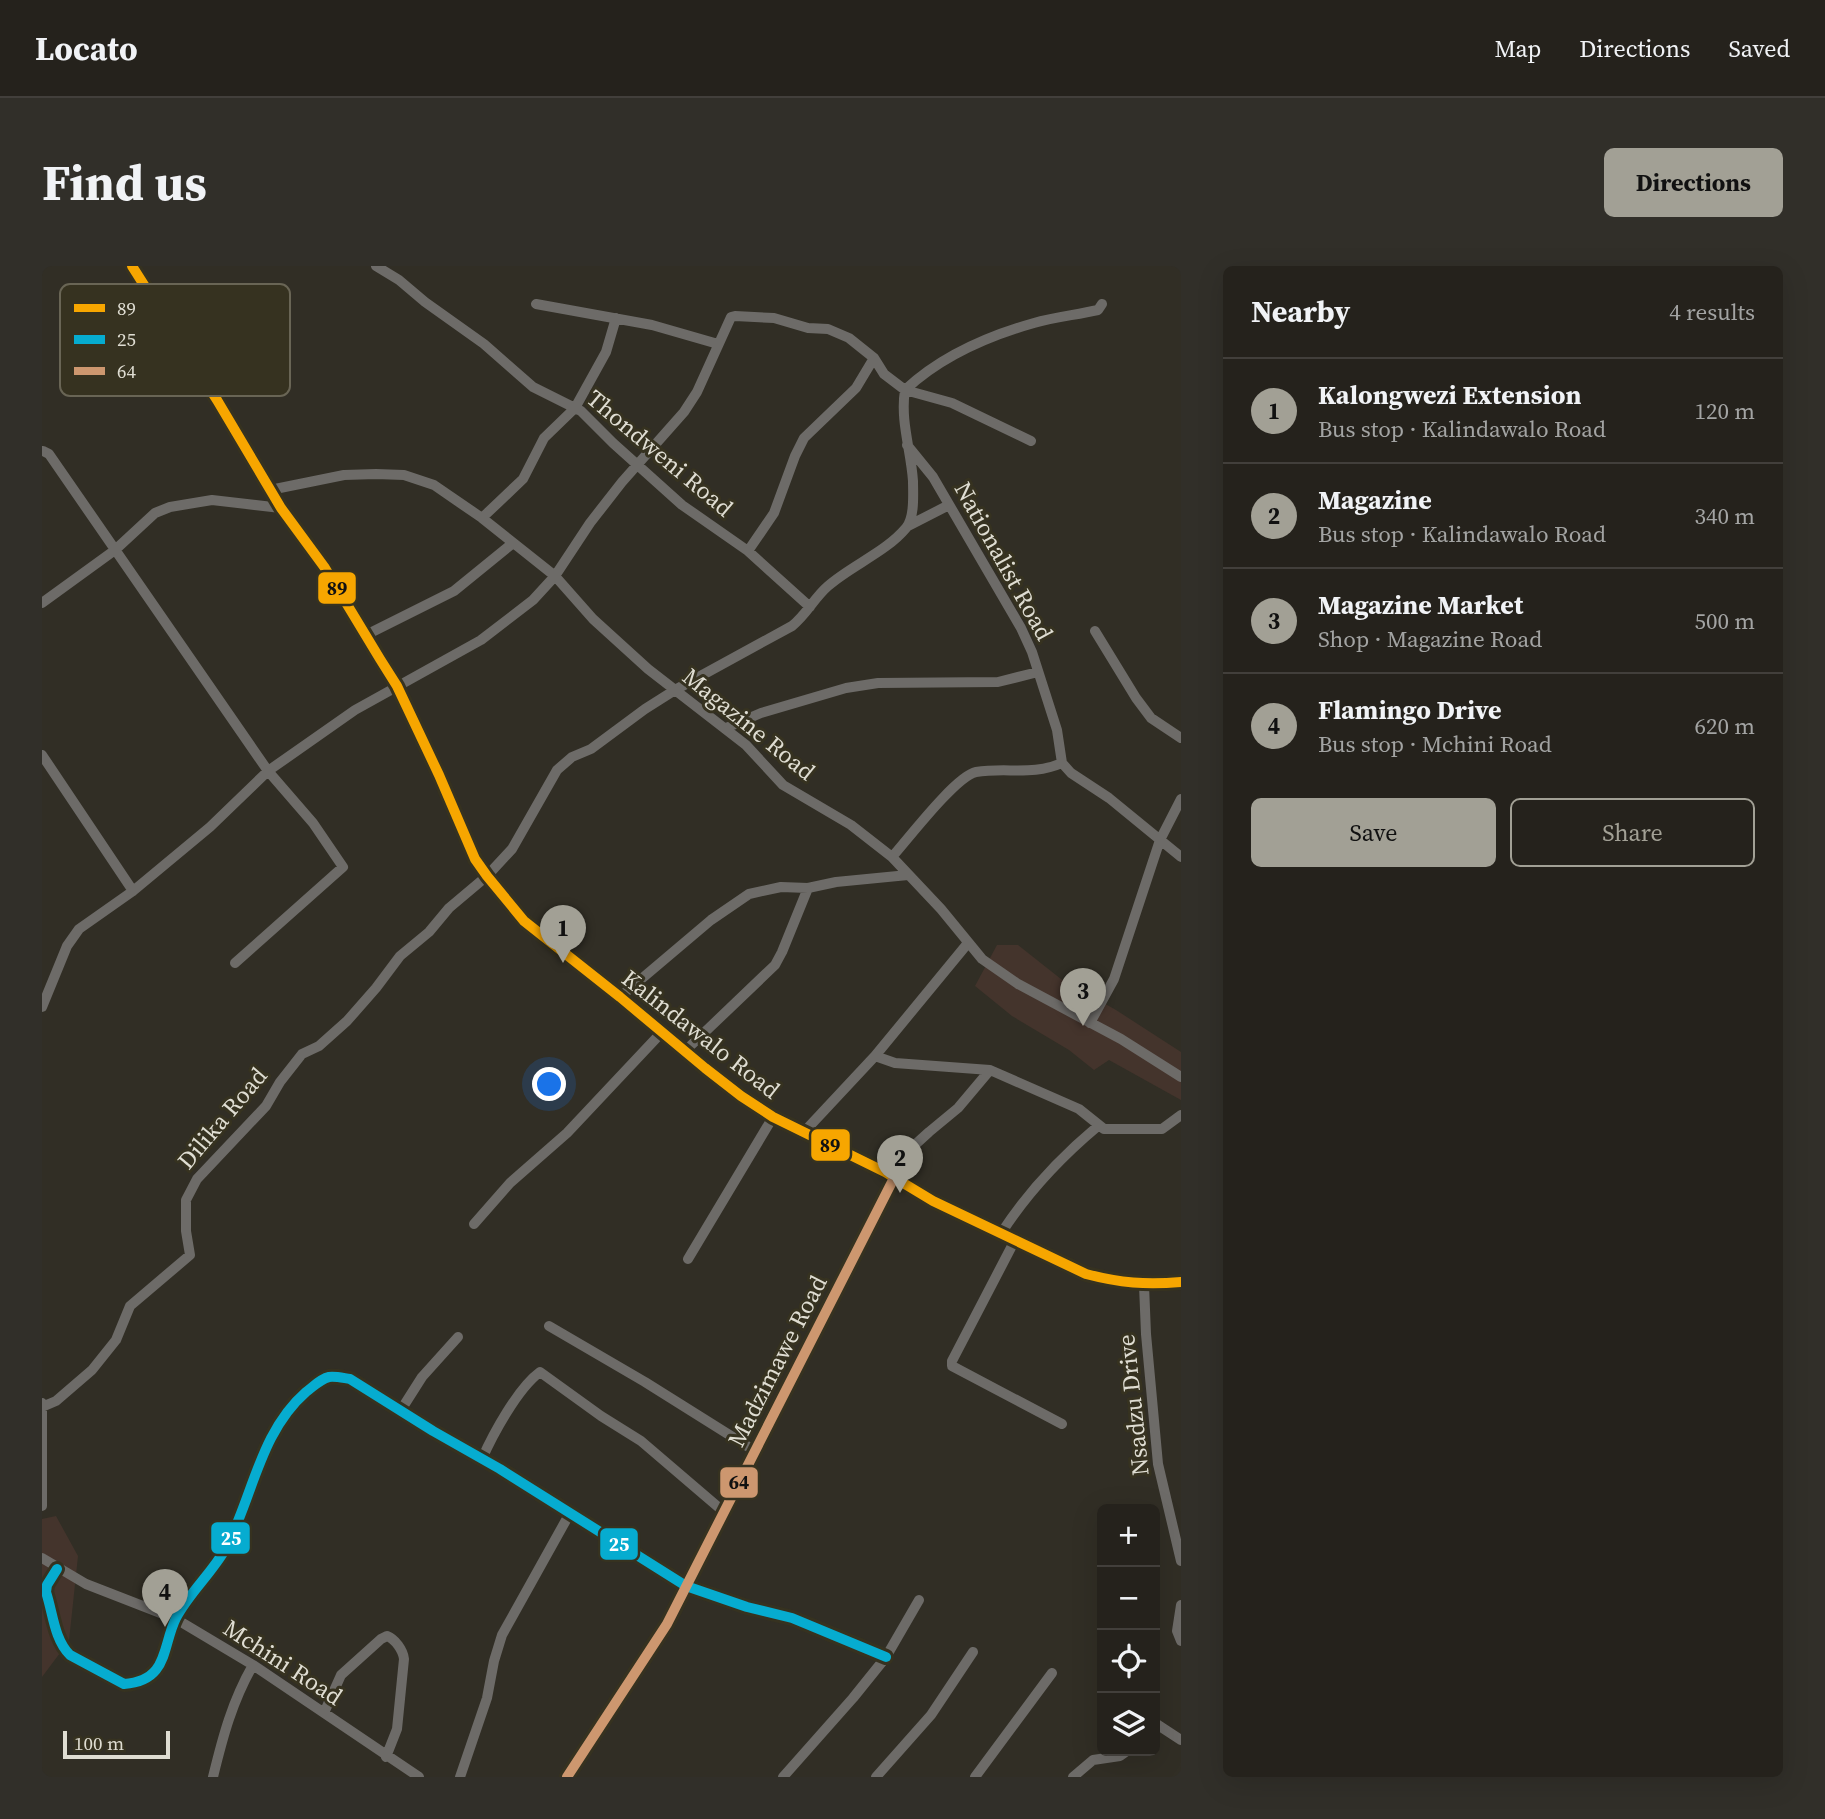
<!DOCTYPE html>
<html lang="en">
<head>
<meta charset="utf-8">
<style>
	body { margin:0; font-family:"Source Serif 4",serif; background:#312f29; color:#f1f3f6 }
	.controls { position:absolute; right:21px; bottom:21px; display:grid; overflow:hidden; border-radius:10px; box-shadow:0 7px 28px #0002 }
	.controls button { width:63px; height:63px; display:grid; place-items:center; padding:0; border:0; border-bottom:2px solid #423f3b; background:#25221c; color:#f1f3f6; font:35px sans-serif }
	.scale { position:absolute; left:21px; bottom:18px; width:107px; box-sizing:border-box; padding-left:7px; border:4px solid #dfddd2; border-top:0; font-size:19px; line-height:24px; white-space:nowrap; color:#dfddd2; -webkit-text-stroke:5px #363220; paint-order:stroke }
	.you { position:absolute; left:508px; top:819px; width:24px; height:24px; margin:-18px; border:5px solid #fff; border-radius:50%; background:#1a73e8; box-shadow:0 0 0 10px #1a73e833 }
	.badge { display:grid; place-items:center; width:46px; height:46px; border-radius:50%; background:#a2a095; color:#111; font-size:23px; font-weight:700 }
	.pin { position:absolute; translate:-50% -58px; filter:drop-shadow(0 2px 4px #0008) }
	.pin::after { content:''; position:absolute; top:37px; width:24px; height:21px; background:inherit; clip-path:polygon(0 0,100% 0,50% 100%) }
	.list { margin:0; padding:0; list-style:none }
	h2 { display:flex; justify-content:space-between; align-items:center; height:91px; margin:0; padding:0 28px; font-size:30px }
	h2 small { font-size:23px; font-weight:400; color:#a3a4a3 }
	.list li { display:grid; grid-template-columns:46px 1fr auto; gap:21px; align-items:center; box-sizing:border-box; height:105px; padding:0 28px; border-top:2px solid #423f3b }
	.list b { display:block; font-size:26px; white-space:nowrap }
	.list p { margin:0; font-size:23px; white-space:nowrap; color:#a3a4a3 }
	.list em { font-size:23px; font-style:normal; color:#a3a4a3 }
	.actions { display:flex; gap:14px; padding:21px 28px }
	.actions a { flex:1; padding:16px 0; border:2px solid #a2a095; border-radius:10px; text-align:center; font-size:24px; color:#a2a095 }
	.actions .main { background:#a2a095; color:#111 }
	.icon { flex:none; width:38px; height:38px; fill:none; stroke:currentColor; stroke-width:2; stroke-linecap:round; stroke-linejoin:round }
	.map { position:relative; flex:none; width:1139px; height:1511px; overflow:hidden; border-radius:10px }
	header { display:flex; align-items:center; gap:42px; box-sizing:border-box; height:98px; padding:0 35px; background:#25221c; border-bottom:2px solid #423f3b }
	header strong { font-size:33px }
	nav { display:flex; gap:38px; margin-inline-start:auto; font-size:24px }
	.intro { display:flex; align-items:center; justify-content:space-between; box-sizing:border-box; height:168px; padding:0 42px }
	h1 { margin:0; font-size:49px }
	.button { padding:18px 32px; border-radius:10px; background:#a2a095; color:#111; font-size:24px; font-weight:700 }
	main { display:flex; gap:42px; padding:0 42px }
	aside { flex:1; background:#25221c; border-radius:10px; box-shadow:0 7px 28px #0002 }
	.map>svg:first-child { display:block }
	.commercial { fill:#44342c }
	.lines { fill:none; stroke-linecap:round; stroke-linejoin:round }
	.minor { stroke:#6d6b68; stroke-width:10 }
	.bus-1-casing { stroke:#363220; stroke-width:16 }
	.bus-2-casing { stroke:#363220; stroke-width:16 }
	.bus-3-casing { stroke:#363220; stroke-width:16 }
	.bus-1 { stroke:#f7a600; stroke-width:10 }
	.bus-2 { stroke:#06acd0; stroke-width:10 }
	.bus-3 { stroke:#cd976f; stroke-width:10 }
	.labels { text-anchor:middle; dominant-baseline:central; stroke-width:6; stroke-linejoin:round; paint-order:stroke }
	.street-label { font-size:24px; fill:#dfddd2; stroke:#363220 }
	.key { fill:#363220; stroke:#696555; stroke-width:2 }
	.key-label { font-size:19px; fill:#dfddd2 }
	.line-badge { stroke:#363220; stroke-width:2.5 }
	.badge-label { font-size:19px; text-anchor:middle; font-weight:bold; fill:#fff }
	.pale-badge-label { font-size:19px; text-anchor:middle; font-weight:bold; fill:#111 }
</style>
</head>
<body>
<header>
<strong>Locato</strong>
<nav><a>Map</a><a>Directions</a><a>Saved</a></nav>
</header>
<div class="intro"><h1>Find us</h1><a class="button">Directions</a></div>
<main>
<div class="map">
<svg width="1139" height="1511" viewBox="0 0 1139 1511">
	<rect width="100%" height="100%" fill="#312e25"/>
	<path class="commercial" d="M955 679H976L1019 713 1074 744 1139 786V834L1067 794 1052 804 1027 784 970 750 933 720Z
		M14 1250 36 1290 27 1375 0 1411V1253Z"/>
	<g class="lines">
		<path class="minor" d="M90 0 175 134 239 242 283 302 338 393 355 420 397 509 433 593 445 610 482 655 578 731 663 802 699 830 731 851 843 906 891 935 1044 1008C1078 1017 1104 1019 1139 1016
			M334 0 357 14 383 36 442 78 491 121 539 145 571 177 640 239 706 285 768 341
			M494 38 610 59 676 78
			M865 179 891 211 979 362 990 386 1015 464 1020 497 1029 507 1067 532 1139 591
			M1 185 7 188 226 505 271 557 301 601 193 697
			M228 224 302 209 334 208 362 209 392 219 440 252 513 310 551 353 606 403 704 479 741 519 809 559 850 591 899 643 940 693 976 718 1079 773 1139 811
			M440 252 481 213 502 172 533 142 564 86 574 52
			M866 260 907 239
			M706 285 732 247 753 190 762 172 814 122 832 92
			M0 337 73 284 113 247 128 241 170 234 239 242
			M1053 365 1094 432 1109 452 1139 472
			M324 369 412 325 471 277
			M684 462 719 447 804 422 836 417 956 416 996 406
			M0 489 91 625
			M850 591C866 573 914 510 934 506 965 501 990 510 1020 497
			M578 731 669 654 707 628 739 621 766 622 794 616 866 609
			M0 741 25 680 37 663 91 625 168 561 226 505 313 444 439 374 491 334 513 310 548 257 580 216 642 146 655 126 689 51 693 50 732 52 766 62 786 63 807 72 832 92 842 108 863 124 910 137 989 175
			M1048 757 1072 713 1118 574 1139 533
			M643 785 733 699 740 686 766 622
			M833 790 853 797 948 804 1037 843 1062 863H1120L1139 849
			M762 866 833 790 926 677
			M843 906 887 866 916 842 948 804
			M432 958 468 917 525 867 620 766
			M960 966C986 926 1019 891 1056 860
			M973 974 910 1095V1100L1020 1158
			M646 993 731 851
			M1102 1019 1104 1068 1116 1198 1139 1295
			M507 1060 603 1116 713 1185
			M0 1141 14 1135 50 1104 74 1074 88 1040 148 989 144 965V934L155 913 224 840 238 816 260 788 277 780 305 755 334 722 358 690 387 666 407 642 445 610 470 583 515 504 530 491 549 483 603 443 633 424 750 360C765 348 772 332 786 320 810 299 844 286 864 262 873 251 871 228 871 215 869 184 858 155 863 124 898 91 946 70 992 57 1013 51 1034 49 1056 44L1060 38
			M359 1144 380 1111 416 1071
			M440 1193C451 1168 476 1122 498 1106L559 1150 599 1175 682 1246
			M0 1240V1137
			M0 1292 44 1318 134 1353 211 1399 377 1511
			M15 1303 5 1319 4 1326C11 1347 12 1373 28 1389L82 1418C127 1415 120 1380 134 1352 147 1327 170 1307 184 1282 211 1230 218 1166 264 1126 271 1121 278 1113 287 1111 293 1110 301 1112 308 1113L391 1165 458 1203 644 1320 705 1341 750 1352 844 1391
			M1139 1339 1135 1365 1139 1375
			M282 1447 299 1409 339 1373 345 1370C353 1373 361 1384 362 1393L355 1463 344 1491
			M1113 1457 1139 1474
			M171 1511C181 1470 190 1436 211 1399
			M418 1511 445 1432 452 1395 460 1369 528 1247
			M525 1511 625 1358 852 912
			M741 1511 811 1432 844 1391 877 1334
			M834 1511 889 1449 931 1386
			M933 1511 1010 1407
			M1031 1511 1051 1494 1078 1490 1085 1485"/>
		<g class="bus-1-casing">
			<path id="bus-1" d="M90 0 175 134 239 242 283 302 338 393 355 420 397 509 433 593 445 610 482 655 578 731 663 802 699 830 731 851 843 906 891 935 1044 1008C1078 1017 1104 1019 1139 1016"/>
		</g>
		<g class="bus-2-casing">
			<path id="bus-2" d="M15 1303 5 1319 4 1326C11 1347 12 1373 28 1389L82 1418C127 1415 120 1380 134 1352 147 1327 170 1307 184 1282 211 1230 218 1166 264 1126 271 1121 278 1113 287 1111 293 1110 301 1112 308 1113L391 1165 458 1203 644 1320 705 1341 750 1352 844 1391"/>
		</g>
		<g class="bus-3-casing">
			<path id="bus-3" d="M525 1511 625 1358 852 912"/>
		</g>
		<use href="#bus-1" class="bus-1"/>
		<use href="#bus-2" class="bus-2"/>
		<use href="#bus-3" class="bus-3"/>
	</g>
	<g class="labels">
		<g class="street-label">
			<text transform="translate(618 187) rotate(40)">Thondweni Road</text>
			<text transform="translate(962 295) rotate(61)">Nationalist Road</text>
			<text transform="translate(707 458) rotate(39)">Magazine Road</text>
			<text transform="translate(659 768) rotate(38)">Kalindawalo Road</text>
			<text transform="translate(180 852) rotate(-50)">Dilika Road</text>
			<text transform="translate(735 1095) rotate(-63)">Madzimawe Road</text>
			<text transform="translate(1091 1139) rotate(-96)">Nsadzu Drive</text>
			<text transform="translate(241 1396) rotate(33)">Mchini Road</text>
		</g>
	</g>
	<rect x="18" y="18" width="230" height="112" rx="10" class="key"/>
	<rect x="32" y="38" width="31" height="8" fill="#f7a600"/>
	<rect x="32" y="69" width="31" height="9" fill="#06acd0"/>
	<rect x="32" y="101" width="31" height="8" fill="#cd976f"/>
	<g class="key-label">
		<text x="75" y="49">89</text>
		<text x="75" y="80">25</text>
		<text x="75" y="112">64</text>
	</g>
	<g class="line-badge">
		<rect x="275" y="305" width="40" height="34" rx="7" fill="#f7a600"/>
		<rect x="768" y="862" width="41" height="34" rx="7" fill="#f7a600"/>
		<rect x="677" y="1200" width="40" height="33" rx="7" fill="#cd976f"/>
		<rect x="168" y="1255" width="41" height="34" rx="7" fill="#06acd0"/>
		<rect x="557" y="1261" width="40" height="34" rx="7" fill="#06acd0"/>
	</g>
	<g class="badge-label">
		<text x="189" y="1279">25</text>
		<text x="577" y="1285">25</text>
	</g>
	<g class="pale-badge-label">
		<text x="295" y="329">89</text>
		<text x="788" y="886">89</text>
		<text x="697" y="1223">64</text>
	</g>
</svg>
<div class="controls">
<button>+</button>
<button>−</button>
<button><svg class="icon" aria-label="locate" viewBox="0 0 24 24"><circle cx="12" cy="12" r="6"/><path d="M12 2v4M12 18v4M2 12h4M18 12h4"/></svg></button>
<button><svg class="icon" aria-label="layers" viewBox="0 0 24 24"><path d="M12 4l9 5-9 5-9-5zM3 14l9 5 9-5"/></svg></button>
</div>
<div class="scale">100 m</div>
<div class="you"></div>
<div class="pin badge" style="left:521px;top:697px">1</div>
<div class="pin badge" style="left:858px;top:927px">2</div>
<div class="pin badge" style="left:1041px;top:760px">3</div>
<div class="pin badge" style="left:123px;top:1361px">4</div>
</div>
<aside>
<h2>Nearby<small>4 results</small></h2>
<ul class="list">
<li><span class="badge">1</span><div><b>Kalongwezi Extension</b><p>Bus stop · Kalindawalo Road</p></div><em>120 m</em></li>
<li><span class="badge">2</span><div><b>Magazine</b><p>Bus stop · Kalindawalo Road</p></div><em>340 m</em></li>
<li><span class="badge">3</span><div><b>Magazine Market</b><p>Shop · Magazine Road</p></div><em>500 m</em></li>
<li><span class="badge">4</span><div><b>Flamingo Drive</b><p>Bus stop · Mchini Road</p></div><em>620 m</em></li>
</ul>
<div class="actions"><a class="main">Save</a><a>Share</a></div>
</aside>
</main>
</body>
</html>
